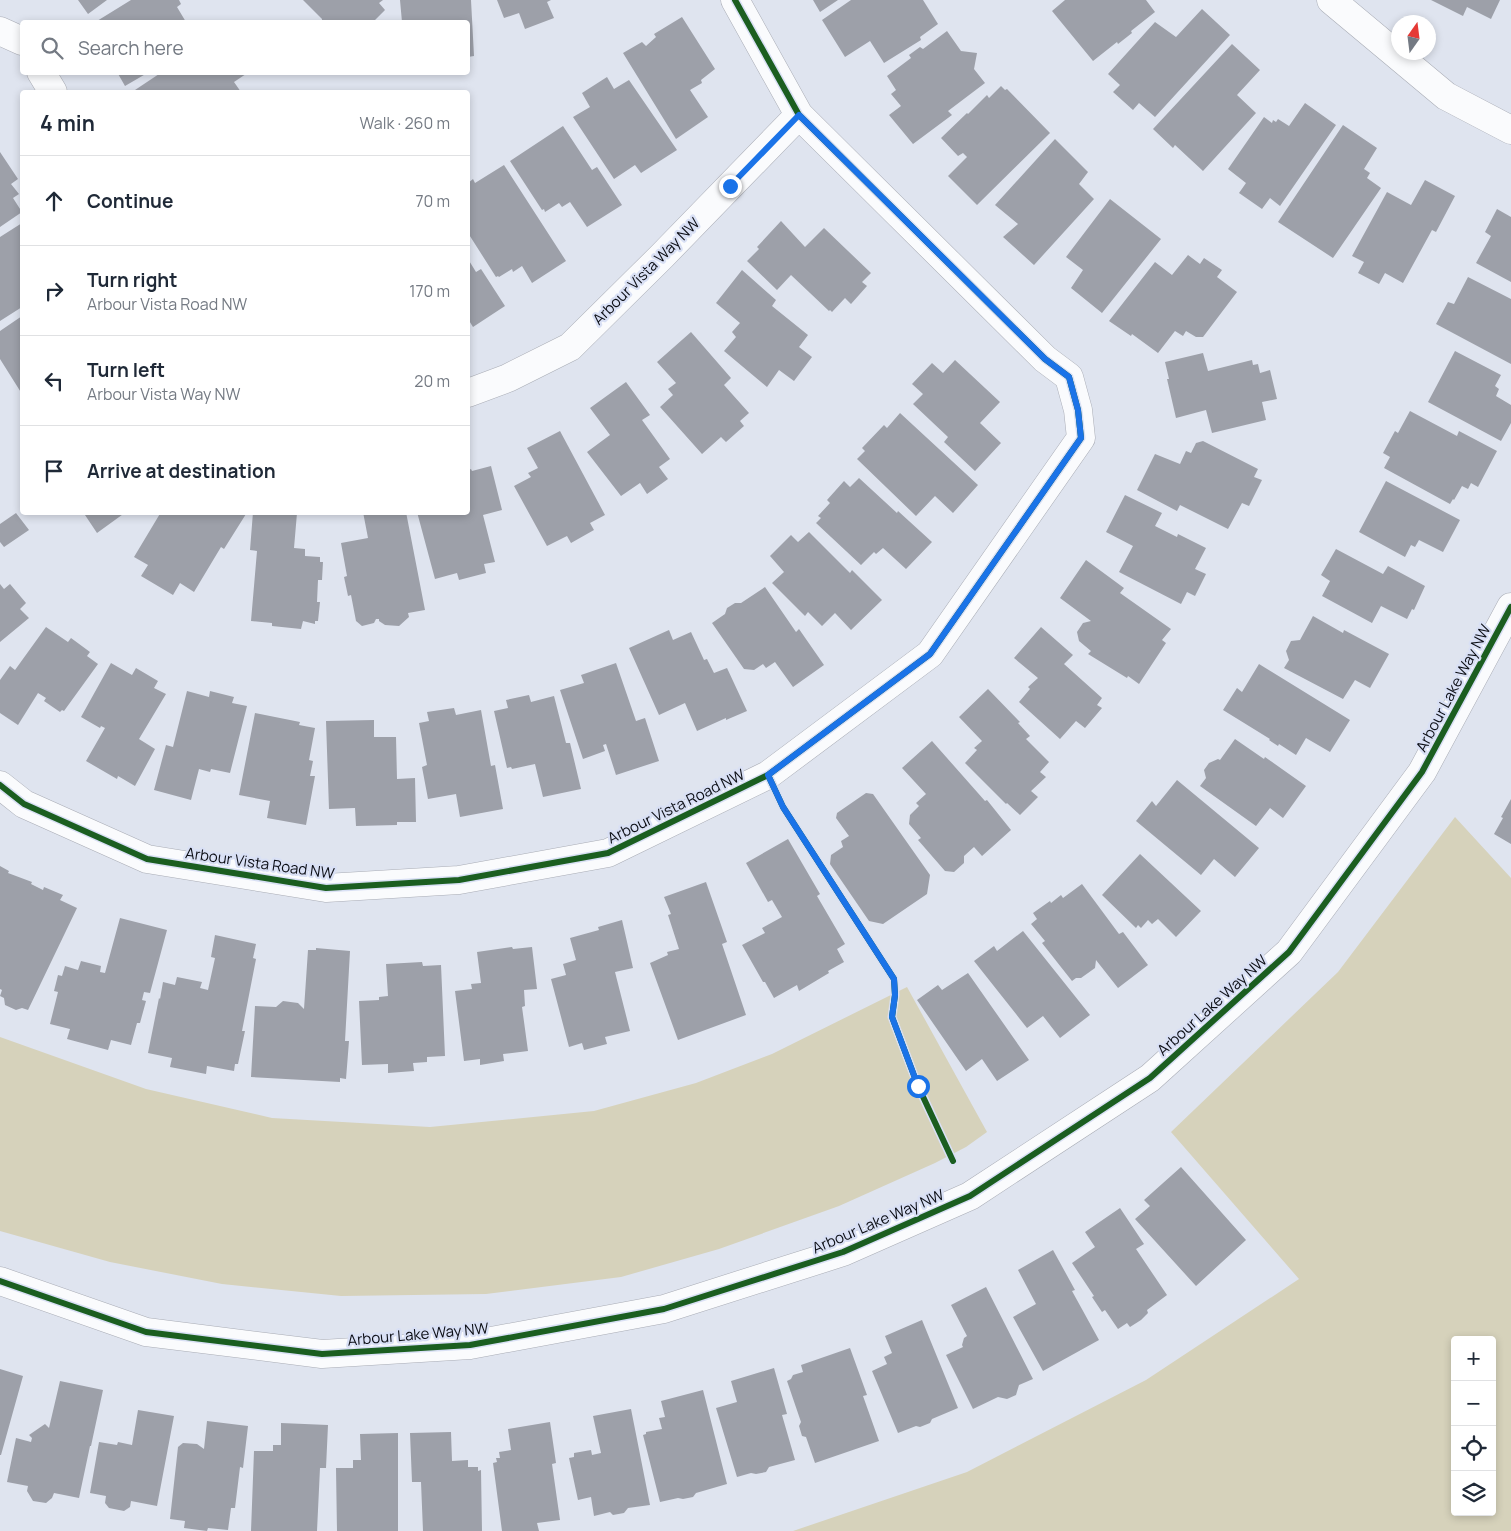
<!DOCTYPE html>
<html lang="en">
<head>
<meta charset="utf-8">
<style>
	body { margin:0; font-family:Manrope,sans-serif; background:#f6f6f7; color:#1f2937 }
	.controls { position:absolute; right:15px; bottom:15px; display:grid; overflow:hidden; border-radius:5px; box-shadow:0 2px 8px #0003 }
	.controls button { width:45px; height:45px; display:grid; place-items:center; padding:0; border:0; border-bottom:1px solid #e0e1e3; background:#fff; color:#1f2937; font:25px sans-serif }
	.compass { position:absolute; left:1391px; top:15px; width:45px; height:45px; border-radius:50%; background:#fff; box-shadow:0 2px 8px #0003; rotate:14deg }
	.stop { position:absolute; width:15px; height:15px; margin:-11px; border:4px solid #1a73e8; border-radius:50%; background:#fff }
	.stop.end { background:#1a73e8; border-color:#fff; box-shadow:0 1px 5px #0008 }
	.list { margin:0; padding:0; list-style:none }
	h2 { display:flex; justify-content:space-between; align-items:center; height:65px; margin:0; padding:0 20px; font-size:21px }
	h2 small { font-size:16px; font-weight:400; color:#747a83 }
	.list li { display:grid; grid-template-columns:32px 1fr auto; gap:15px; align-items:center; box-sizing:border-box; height:90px; padding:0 20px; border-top:1px solid #e0e1e3 }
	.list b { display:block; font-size:19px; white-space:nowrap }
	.list p { margin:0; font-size:16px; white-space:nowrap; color:#747a83 }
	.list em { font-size:16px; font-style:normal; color:#747a83 }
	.icon { flex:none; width:28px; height:28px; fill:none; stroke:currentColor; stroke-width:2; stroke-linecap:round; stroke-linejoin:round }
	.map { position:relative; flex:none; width:1511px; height:1531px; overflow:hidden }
	.search { position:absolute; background:#fff; box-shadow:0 2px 8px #0003; left:20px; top:20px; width:450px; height:55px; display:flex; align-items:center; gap:12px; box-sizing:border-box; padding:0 18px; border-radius:5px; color:#747a83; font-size:19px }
	.panel { position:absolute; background:#fff; box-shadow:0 2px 8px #0003; left:20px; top:90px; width:450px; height:425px; border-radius:5px }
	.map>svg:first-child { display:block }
	.green { fill:#d6d2bb; fill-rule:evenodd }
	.building { fill:#9da0a9 }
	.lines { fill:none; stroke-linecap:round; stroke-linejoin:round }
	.minor-casing { stroke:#a9acb5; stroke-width:29 }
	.tertiary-casing { stroke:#a9acb5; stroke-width:29 }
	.minor { stroke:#fafbfd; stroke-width:28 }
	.tertiary { stroke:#fafbfd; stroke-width:28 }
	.cycleway-casing { stroke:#d9e0f5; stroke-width:9 }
	.cycleway { stroke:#1b5e20; stroke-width:6 }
	.route { stroke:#1a73e8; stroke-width:6 }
	.labels { text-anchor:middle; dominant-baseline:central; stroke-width:4.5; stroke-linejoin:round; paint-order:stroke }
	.street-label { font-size:15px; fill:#0b0d14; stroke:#d9e0f5 }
</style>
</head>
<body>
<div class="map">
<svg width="1511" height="1531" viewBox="0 0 1511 1531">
	<rect width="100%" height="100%" fill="#dfe4ef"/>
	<path class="green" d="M1455 817 1511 878V1531H793L967 1472 1146 1380 1299 1279 1171 1132 1338 972ZM1455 1340H1492V1512H1455Z
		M907 987 987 1132 966 1147 935 1163 839 1206 719 1249 621 1277 486 1294 341 1296 222 1284 110 1262 0 1231V1037L146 1089 272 1118 430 1127 594 1111 696 1083 772 1054Z"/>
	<path class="building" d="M78 0H107L88 14Z
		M131 0H179L181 4 177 7 186 22H97V21Z
		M303 0H383L379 3 385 10 373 22H322V19Z
		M400 0H471L474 56 468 57V22H402Z
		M497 0H551L547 2 554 18 525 29 519 13 504 18Z
		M813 0H838L820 12Z
		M851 0H923L938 24 920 37 921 40 884 63 870 41 845 57 822 20Z
		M1065 0H1146L1155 12 1131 31 1132 33 1118 44 1117 42 1093 61 1052 11Z
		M1431 0H1500L1491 19 1467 7 1463 16Z
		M1202 9 1230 35 1155 117 1139 103 1133 110 1113 92 1120 85 1108 74 1155 22 1176 37Z
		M682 17 715 69 701 80 702 83 690 90 708 117 676 139 623 53 642 42 646 46 656 37 654 34Z
		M947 31 961 51 977 53 974 69 985 83 948 111 952 115 913 144 889 115 901 106 891 94 896 90 887 76 911 58 909 55 920 47 923 49Z
		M1232 44 1260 70 1237 95 1256 113 1203 171 1175 145 1173 148 1153 129Z
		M117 72H149L125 86Z
		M162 72H245L246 74 234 82 241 92H132Z
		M607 77 614 89 629 80 677 150 641 173 635 165 614 179 573 117 590 107 582 93Z
		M1001 86 1005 90 1007 89 1050 133 977 205 948 176 967 157 963 153 958 156 941 138 967 113 968 114 987 95 989 98Z
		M1305 103 1336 125 1280 206 1270 198 1262 209 1239 193 1246 183 1228 169 1264 117 1272 123 1273 120 1276 122 1278 119 1289 126Z
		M1343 125 1377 148 1364 169 1370 173 1367 178 1381 188 1333 258 1278 222Z
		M563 126 592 170 597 167 622 205 587 227 570 202 562 207 559 203 545 212 544 209 542 210 510 161Z
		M1055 139 1088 172 1079 184 1094 199 1034 265 1003 237 1018 224 995 205Z
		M0 152 18 179 11 184 19 194 13 198 22 212 0 227Z
		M504 165 566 261 532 283 522 266 513 272 512 269 499 277 498 276 496 277 468 233V183L473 179 475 183Z
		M1425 180 1455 196 1436 232 1432 230 1403 283 1385 273 1379 284 1358 273 1364 262 1352 256 1387 192 1411 205Z
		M1110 199 1161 239 1102 313 1071 288 1083 270 1066 257Z
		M1497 209 1511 217V282L1476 263 1491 236 1485 232Z
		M781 221 805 247 824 228 871 273 862 282 867 286 851 304 845 298 832 312 830 310 829 311 791 275 777 290 747 261 759 249 757 247Z
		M22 223V307L0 321V237Z
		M1188 255 1200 264 1204 258 1222 270 1217 277 1237 292 1203 337H1196L1186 331 1183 336 1175 331 1158 353 1132 334 1131 336 1109 321 1155 262 1172 275Z
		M468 259 476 272 481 269 505 306 473 327 468 319Z
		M742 270 776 300 772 306 808 335 799 347 812 357 794 381 779 370 767 387 724 351 736 337 732 332 740 323 716 303Z
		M1468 277 1511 299V364L1436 324 1448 302 1454 304Z
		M22 316V394L0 359V331Z
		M691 332 731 378 724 385 749 413 740 421 744 426 726 442 721 437 702 454 660 407 673 395 668 389 676 383 657 362Z
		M1455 351 1501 375 1495 386 1499 389 1496 396 1511 405V423L1501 441 1428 402Z
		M1203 353 1208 371 1252 360 1253 365 1258 364 1260 373 1270 370 1277 399 1262 402 1266 420 1212 433 1206 410 1176 418 1167 379H1169L1165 362Z
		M955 360 1000 402 980 423 1001 443 975 471 944 442 948 437 913 404 923 394 912 384 932 363 943 373Z
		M626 382 650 415 642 420 670 459 659 467 668 479 647 494 640 483 621 496 587 452 610 435 590 408Z
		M1410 411 1457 436 1459 431 1497 451 1478 487 1471 483 1468 489 1462 486 1454 500 1453 499 1450 504 1384 468 1390 457 1383 453 1395 431 1398 433Z
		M900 413 978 485 953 513 935 496 916 516 857 459 865 451 862 448 884 425 887 428Z
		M560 431 605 515 590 523 594 530 571 543 567 536 547 546 514 486 531 477 528 473 538 468 527 448Z
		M1203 441 1258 469 1254 477 1262 480 1249 506 1242 503 1228 529 1180 505 1177 511 1137 490 1155 454 1180 464 1186 451 1191 453 1196 443Z
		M491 466 502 510 483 515 495 562 484 564 486 573 459 580 457 573 435 579 417 512H468V470L471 469 472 471Z
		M859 478 897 513 898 511 932 542 906 569 883 548 876 554 874 552 861 565 816 523 821 518 818 516 830 503 827 500 844 481 850 487Z
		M1386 481 1460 520 1443 552 1419 540 1415 547 1411 545 1405 557 1359 532Z
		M1125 495 1162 513 1155 526 1177 537 1178 534 1206 548 1195 569 1206 574 1195 596 1187 592 1181 604 1119 572 1133 546 1106 532Z
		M83 512H126L97 533Z
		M161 512H243L246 514 224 549 221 547 194 592 180 583 173 595 141 576 148 565 134 557Z
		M253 512 297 513 294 548 305 549V556L320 557V562H323L322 580H318L317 602H320L318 621H315V624L303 621 301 629 272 626V623L251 621 257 551 250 550Z
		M363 512H406L425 610 408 613 409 617 399 626 385 625 379 621V619H376L374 623 362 626 356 621 351 595 348 596 344 577 347 576 341 543 368 538Z
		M16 513 29 530 4 547 0 542V524Z
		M809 532 850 573 852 570 882 600 851 630 835 613 822 626 808 612 805 616 772 583 784 572 770 556 791 535 798 542Z
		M1336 549 1383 574 1388 566 1425 586 1414 610 1412 609 1407 619 1381 606 1372 623 1322 596 1330 581 1321 575Z
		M1086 560 1124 588 1120 593 1171 629 1162 640 1166 643 1139 684 1128 676 1127 678 1088 654 1091 651 1079 641 1077 632 1083 623 1091 621 1060 598Z
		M0 584 4 589 10 584 26 603 20 609 29 618 0 642Z
		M765 587 796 632 799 629 824 665 793 687 775 662 766 668 763 664 754 670 744 669 712 623 725 614 727 608 735 603H741Z
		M1313 616 1343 633 1344 630 1389 654 1370 688 1355 680 1343 699 1284 668 1289 660 1286 651 1291 641 1300 640Z
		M46 627 68 642 71 638 90 652 87 656 98 664 64 711 62 710 60 712 44 701 46 698 38 693 18 725 0 713V680L10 666 15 670Z
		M1041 627 1073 655 1064 664 1102 698 1097 705 1102 708 1085 728 1076 721 1060 739 1019 702 1030 689 1028 687 1038 678 1014 658Z
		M669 630 673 640 691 632 704 660 707 659 714 673 727 668 747 711 726 720V718L697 731 685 703 659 715 629 648Z
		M111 663 132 675 136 668 158 681 154 688 166 694 139 739 155 749 135 786 118 776 117 779 86 761 105 728 101 726 100 728 81 717Z
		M616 663 636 721 645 718 659 761 616 775 606 744 603 745 605 751 583 759 560 690 584 683 581 675Z
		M1259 664 1350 720 1330 752 1306 738 1296 755 1279 744 1278 746 1269 740 1270 739 1223 710 1237 688 1242 692Z
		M988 689 1020 722 1018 723 1030 736 1026 739 1049 762 1040 772 1046 777 1031 791 1038 797 1020 815 1007 803 1006 804 965 763 977 750 974 748 982 741 959 717Z
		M187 691 209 697 210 691 234 697 232 703 247 706 230 773 211 769 210 772 199 769 191 800 154 790 166 745 173 747Z
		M529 695 531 702 554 696 566 743H570L581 789 543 797 535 764 512 769 511 767 507 768 494 711 508 708 506 700Z
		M454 708 456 715 481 710 491 766 495 765 503 809 460 817 456 794 428 799 422 767 427 765 419 723 429 721 427 712Z
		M255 713 300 722 299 725 315 728 309 760 313 761 310 776H315L306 825 267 818 270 801 239 795Z
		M374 720V737H396L397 779 415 778 416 822H397V825L356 826 355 808 329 809 326 721Z
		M1235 739 1264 759 1265 757 1306 786 1283 818 1270 808 1256 826 1200 786 1206 778 1204 770 1209 763 1218 759 1220 760Z
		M932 741 985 801 987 800 1011 830 982 856 974 847 964 856V863L954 872 945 871 918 840 921 838 909 824 910 815 919 806 916 803 926 794 902 768Z
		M1177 780 1259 848 1235 877 1214 859 1201 875 1136 821 1152 801 1156 806Z
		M866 793 873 794 930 875 927 894 883 924 869 921 830 864 831 855 843 847 841 841 849 836 836 818 837 813Z
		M1511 799V844L1494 834 1503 818 1501 817Z
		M788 839 820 894 817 896 845 944 837 949 844 962 828 971 829 973 799 991 797 985 774 998 765 982H763L742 945 765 933 762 928 782 917 772 900 768 902 746 863Z
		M1140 854 1201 911 1176 937 1158 919 1152 924 1148 920 1141 928 1138 925 1136 928 1102 895Z
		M0 866 9 871 8 873 32 882 31 884 43 890 44 887 63 895 60 900 77 908 28 1010 22 1008 16 1010 5 1005 4 998 0 996 2 990 0 989Z
		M706 882 727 942 722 944 746 1015 678 1040 650 963 668 955 667 952 679 949 668 915 671 914 664 897Z
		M1082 884 1119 934 1123 932 1148 965 1118 988 1096 960 1095 968 1081 978H1076L1072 981 1042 943 1045 941 1031 924 1037 919 1033 913 1050 901 1051 903 1061 895 1063 898Z
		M120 918 167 930 150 993 144 992 142 1000 146 1001 140 1023H137L131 1045 111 1040 108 1050 67 1039 70 1029 50 1024 58 992 54 991 58 975 62 976 65 966 78 970 81 961 101 966 100 972 105 973Z
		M622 920 633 968 615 972 630 1031 605 1037 607 1044 584 1050 582 1043 569 1047 551 979 566 975 563 964 576 960 570 938 599 930 598 927Z
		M1023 931 1090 1015 1060 1038 1043 1016 1027 1028 974 961 994 946 997 951Z
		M215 935 256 944 253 958 256 959 242 1031H245L238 1064H235L234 1071 207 1066 206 1074 170 1067 172 1058 148 1053 159 998 160 999 163 982 175 985 177 977 202 982 200 988 208 990 215 958 211 957Z
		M512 947 513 949 532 947 537 989 524 990 525 1006 522 1007 528 1051 503 1054 504 1061 480 1065V1059L464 1061 455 991 472 989 471 984 481 983 477 952Z
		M316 948 350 951 345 1041H349L346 1079 340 1078V1082L251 1077 255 1006 276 1007 283 1001 298 1003 304 1009 308 950H316Z
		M422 962 423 966 441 965 445 1056 427 1057V1062L413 1063 414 1071 388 1073V1064L362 1065 359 1001 379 1000V997L388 996 386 964Z
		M968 973 1029 1060 997 1081 982 1059 966 1071 917 1000 938 985 942 990Z
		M1181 1167 1246 1240 1196 1286 1135 1219 1150 1206 1144 1200Z
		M1120 1208 1144 1244 1136 1249 1167 1295 1147 1310 1148 1313 1141 1320 1130 1327 1127 1323 1118 1329 1105 1310 1102 1312 1092 1297 1094 1296 1072 1263 1095 1247 1085 1232Z
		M1053 1250 1075 1290 1072 1291 1099 1340 1043 1371 1013 1317 1036 1304 1018 1270Z
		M986 1287 1033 1379 1019 1385 1016 1395 1007 1399 998 1397 973 1409 946 1355 963 1347 962 1345 964 1338 967 1336 951 1305Z
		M922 1320 958 1408 932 1419 930 1423 920 1427 916 1426 898 1433 872 1371 887 1364 884 1357 892 1353 885 1336Z
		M850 1348 867 1395 863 1396 879 1441 815 1463 806 1437 802 1436 799 1426 801 1422 787 1381 791 1379 793 1375 803 1372 801 1365Z
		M774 1368 787 1414 782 1415 795 1460 769 1467 766 1472 756 1474 751 1473 737 1477 716 1408 737 1402 731 1381Z
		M0 1369 23 1376 1 1455H0Z
		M60 1381 103 1390 91 1446H90L79 1498 54 1493 52 1498 46 1503 33 1501 27 1491 28 1486 7 1482 16 1438 31 1442 32 1438 29 1435 45 1424 49 1428Z
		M703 1390 727 1484 696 1493 693 1497 683 1499 678 1498 660 1502 643 1435 646 1434V1432L662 1429 659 1418 665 1417 661 1401Z
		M631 1409 650 1505 628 1508 624 1513 613 1515 610 1512 594 1516 591 1497 578 1500 569 1458 574 1457V1453L591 1450 592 1455 601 1453 593 1416Z
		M138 1410 174 1416 157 1506 131 1501 130 1507 124 1511 109 1508 105 1503 106 1496 90 1493 99 1442 117 1445 118 1442 132 1445Z
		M207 1421 248 1426 243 1468 240 1467 235 1508H231L228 1530 208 1528 207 1531 184 1528 185 1521 170 1519 178 1447 183 1443 197 1444 204 1449Z
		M550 1422 556 1463 552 1464 560 1520 537 1523 539 1531H502L493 1463 497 1462 496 1458H500L499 1452 511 1450 508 1429Z
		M281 1423 328 1425 326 1468H320L317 1531H251L254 1451H273V1445H281Z
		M451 1432 452 1461 468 1460V1467H478V1471L481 1470 482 1531H423L421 1482H412L410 1433Z
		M398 1433V1531H337L336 1468H353V1460H361L360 1434Z"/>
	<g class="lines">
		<g class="minor-casing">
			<path id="minor" d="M0 31 22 41
				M41 72 53 92
				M468 393 508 378 570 347 662 256 799 115
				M0 785 24 804 147 859 326 888 459 880 608 853 768 775 930 654 1081 438 1078 410 1069 377 1045 359 799 115 735 0"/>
		</g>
		<g class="tertiary-casing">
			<path id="tertiary" d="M1331 0 1446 96 1511 130
				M0 1281 146 1332 322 1354 470 1345 664 1309 843 1252 970 1196 1150 1078 1289 952 1422 772 1511 607"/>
		</g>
		<use href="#minor" class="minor"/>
		<use href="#tertiary" class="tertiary"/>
		<g class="cycleway-casing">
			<path id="cycleway" d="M768 775 783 807 894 979 895 995 892 1017 918 1086 953 1161
				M0 785 24 804 147 859 326 888 459 880 608 853 768 775 930 654 1081 438 1078 410 1069 377 1045 359 799 115 735 0
				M0 1281 146 1332 322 1354 470 1345 664 1309 843 1252 970 1196 1150 1078 1289 952 1422 772 1511 607"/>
		</g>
		<use href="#cycleway" class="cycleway"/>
	</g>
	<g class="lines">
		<path class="route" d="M730 186 799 115 1045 359 1069 377 1078 410 1081 438 930 654 768 775 783 807 894 979 895 995 892 1017 918 1086"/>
	</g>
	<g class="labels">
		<g class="street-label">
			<text transform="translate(646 271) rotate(-45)">Arbour Vista Way NW</text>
			<text transform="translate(1453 688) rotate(-62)">Arbour Lake Way NW</text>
			<text transform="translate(676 806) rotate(-26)">Arbour Vista Road NW</text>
			<text transform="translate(260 863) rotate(8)">Arbour Vista Road NW</text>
			<text transform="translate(1212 1005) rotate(-42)">Arbour Lake Way NW</text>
			<text transform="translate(878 1221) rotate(-23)">Arbour Lake Way NW</text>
			<text transform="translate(418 1334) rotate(-5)">Arbour Lake Way NW</text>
		</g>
	</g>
</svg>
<div class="controls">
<button>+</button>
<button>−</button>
<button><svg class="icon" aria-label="locate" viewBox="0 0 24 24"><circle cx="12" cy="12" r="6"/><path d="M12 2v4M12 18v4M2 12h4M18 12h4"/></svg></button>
<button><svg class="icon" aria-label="layers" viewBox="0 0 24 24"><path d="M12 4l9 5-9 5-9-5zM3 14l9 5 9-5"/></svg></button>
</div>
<svg class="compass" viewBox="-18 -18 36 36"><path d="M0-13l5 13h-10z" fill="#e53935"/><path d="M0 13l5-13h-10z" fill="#747a83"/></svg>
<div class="stop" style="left:918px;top:1086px"></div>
<div class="stop end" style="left:730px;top:186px"></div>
<div class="search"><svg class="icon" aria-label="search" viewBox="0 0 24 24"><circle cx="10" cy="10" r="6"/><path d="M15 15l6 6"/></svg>Search here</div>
<section class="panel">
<h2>4 min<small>Walk · 260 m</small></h2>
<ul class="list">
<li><svg class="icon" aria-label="ahead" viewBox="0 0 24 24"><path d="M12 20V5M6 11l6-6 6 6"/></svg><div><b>Continue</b></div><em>70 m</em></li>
<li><svg class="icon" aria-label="right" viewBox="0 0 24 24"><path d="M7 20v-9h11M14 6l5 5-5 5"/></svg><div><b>Turn right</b><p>Arbour Vista Road NW</p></div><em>170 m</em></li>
<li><svg class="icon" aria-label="left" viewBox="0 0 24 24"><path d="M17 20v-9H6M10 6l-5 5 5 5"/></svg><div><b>Turn left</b><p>Arbour Vista Way NW</p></div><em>20 m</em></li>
<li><svg class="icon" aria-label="arrive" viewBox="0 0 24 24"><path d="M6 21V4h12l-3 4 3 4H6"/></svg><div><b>Arrive at destination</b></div></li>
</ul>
</section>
</div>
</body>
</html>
